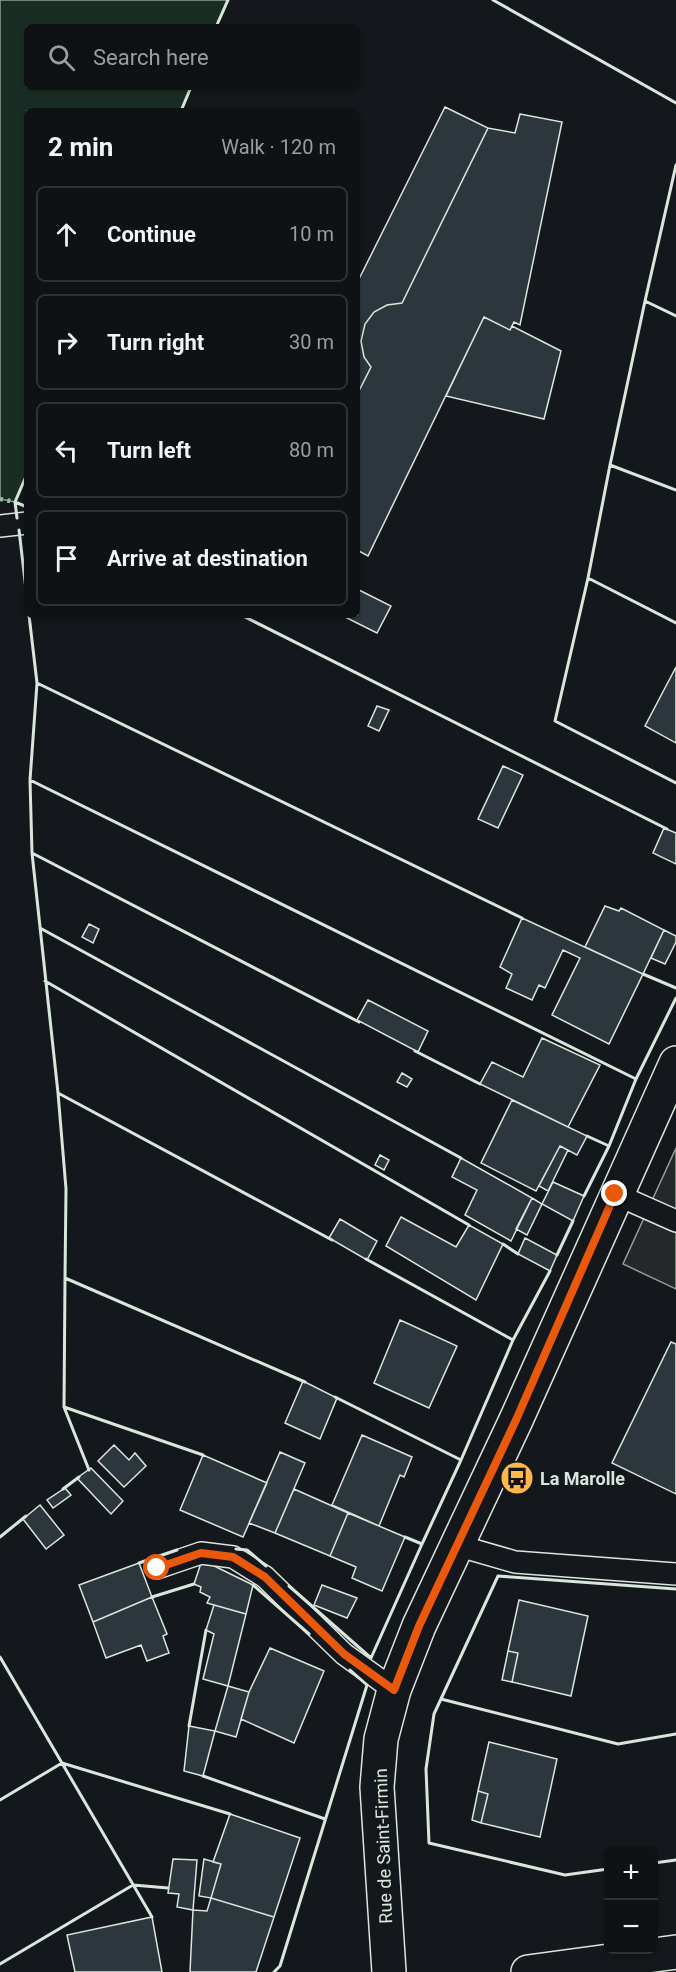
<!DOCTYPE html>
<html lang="en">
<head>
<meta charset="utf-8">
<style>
	body { margin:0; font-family:Roboto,sans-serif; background:#1d2022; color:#f1f3f6 }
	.controls { position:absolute; right:18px; bottom:18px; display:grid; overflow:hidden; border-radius:9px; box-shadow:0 2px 4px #0004 }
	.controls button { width:54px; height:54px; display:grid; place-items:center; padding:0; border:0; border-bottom:2px solid #2f3234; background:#0f1215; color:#f1f3f6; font:30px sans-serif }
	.stop { position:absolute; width:18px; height:18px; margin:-14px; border:4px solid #ea580c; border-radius:50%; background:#fff }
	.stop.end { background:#ea580c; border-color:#fff; box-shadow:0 2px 6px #0008 }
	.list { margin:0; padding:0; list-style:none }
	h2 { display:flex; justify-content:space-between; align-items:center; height:78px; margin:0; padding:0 24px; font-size:26px }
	h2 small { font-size:20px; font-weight:400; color:#9b9ea0 }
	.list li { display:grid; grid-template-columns:39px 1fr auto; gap:18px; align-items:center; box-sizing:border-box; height:96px; margin:0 12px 12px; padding:0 12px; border:2px solid #2f3234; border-radius:9px }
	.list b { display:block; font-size:22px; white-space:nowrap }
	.list em { font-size:20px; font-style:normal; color:#9b9ea0 }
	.icon { flex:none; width:33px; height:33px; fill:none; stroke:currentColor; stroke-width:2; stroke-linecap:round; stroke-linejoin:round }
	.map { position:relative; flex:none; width:676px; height:1972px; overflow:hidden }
	.search { position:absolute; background:#0f1215; box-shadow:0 2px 4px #0004; left:24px; top:24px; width:336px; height:66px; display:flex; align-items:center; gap:15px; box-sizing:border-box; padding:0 21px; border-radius:9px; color:#9b9ea0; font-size:22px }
	.panel { position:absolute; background:#0f1215; box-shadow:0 2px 4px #0004; left:24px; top:108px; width:336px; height:510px; border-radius:9px }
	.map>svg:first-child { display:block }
	.green { fill:#1a2d24; stroke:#939e99; stroke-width:1.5 }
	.parking { fill:#24282b; stroke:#939e99; stroke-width:1.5 }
	.building { fill:#2c363c; stroke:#d8e6dc; stroke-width:1.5 }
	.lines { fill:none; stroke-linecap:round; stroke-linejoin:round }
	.lane-casing { stroke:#d8e6dc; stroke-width:24 }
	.street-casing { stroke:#d8e6dc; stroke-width:36 }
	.secondary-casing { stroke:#d8e6dc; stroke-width:36 }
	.lane { stroke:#14181c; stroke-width:21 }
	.street { stroke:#14181c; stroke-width:33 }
	.secondary { stroke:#14181c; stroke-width:33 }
	.hedge { stroke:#8ac095; stroke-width:4.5; stroke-dasharray:3 4.5; stroke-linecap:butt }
	.wall { stroke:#d8e6dc; stroke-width:3 }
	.route { stroke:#ea580c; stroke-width:8 }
	.labels { text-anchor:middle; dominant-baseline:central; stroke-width:4.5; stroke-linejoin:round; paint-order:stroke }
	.poi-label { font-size:18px; font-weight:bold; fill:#d8e6dc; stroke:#14181c; text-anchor:start }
	.street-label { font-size:18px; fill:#d8e6dc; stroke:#14181c }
</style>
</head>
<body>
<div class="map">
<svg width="676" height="1972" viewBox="0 0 676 1972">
	<rect width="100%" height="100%" fill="#14181c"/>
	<path class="green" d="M0 0H228L216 27H27V87H191L181 111H27V474L15 502 0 499Z"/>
	<path class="parking" d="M676 1148V1289L623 1264Z"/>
	<path class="building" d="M445 107 488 128 402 303 387 305 374 312 365 324 361 341 364 357 371 367 357 395V283Z
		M520 114 562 122 520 325 514 322 510 330 484 317 368 556 357 550V395L371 367 364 357 361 341 365 324 374 312 387 305 402 303 488 128 515 133Z
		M484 317 510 330 512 326 561 351 544 419 446 396Z
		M357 589 391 606 377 633 341 615H357Z
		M676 667V743L645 726Z
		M377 706 389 710 379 731 368 726Z
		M503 766 523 775 498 828 478 819Z
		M664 828 676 833V864L653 853Z
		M605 906 619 911 621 908 664 930 643 974 585 947Z
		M522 918 643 974 609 1044 552 1015 580 958 563 950 545 988 539 985 532 1000 506 988 512 974 500 967Z
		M89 924 99 929 93 943 82 937Z
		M664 930 676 936V942L665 964 651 958Z
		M368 1000 428 1031 418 1052 357 1020Z
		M542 1038 600 1065 568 1127 480 1084 492 1062 523 1077Z
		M402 1073 412 1079 407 1087 397 1082Z
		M512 1100 587 1136 577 1155 560 1146 536 1191 481 1163Z
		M560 1146 568 1150 548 1191 539 1186Z
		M380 1155 389 1160 384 1170 375 1165Z
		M461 1158 532 1198 511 1241 465 1215 477 1190 452 1177Z
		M553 1182 584 1196 573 1221 542 1204Z
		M532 1198 542 1204 527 1235 516 1229Z
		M401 1217 456 1247 469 1225 503 1244 476 1300 386 1246Z
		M340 1219 377 1241 367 1260 329 1238Z
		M525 1238 557 1255 550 1271 518 1254Z
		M400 1320 457 1346 429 1408 374 1383Z
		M671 1342 676 1344V1494L612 1463Z
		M303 1381 337 1398 320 1439 285 1423Z
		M362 1435 412 1457 404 1477 400 1475 379 1526 332 1505Z
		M114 1445 129 1460 135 1453 146 1466 124 1487 98 1461Z
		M280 1452 305 1463 275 1533 249 1523Z
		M203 1455 267 1483 243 1537 180 1510Z
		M91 1468 123 1501 111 1514 77 1478Z
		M65 1488 71 1495 53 1508 47 1500Z
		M294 1489 348 1513 330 1556 275 1533Z
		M40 1505 64 1535 46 1549 23 1519Z
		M348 1513 405 1537 382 1591 352 1578 356 1567 330 1556Z
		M202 1560 253 1585 246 1614 207 1603 210 1597 200 1592 201 1587 194 1584Z
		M139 1563 152 1597 93 1622 79 1585Z
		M322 1585 357 1598 347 1618 314 1605Z
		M152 1597 167 1634 163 1636 169 1653 147 1661 141 1645 106 1658 93 1622Z
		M519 1600 588 1616 571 1696 512 1682 518 1653 508 1651Z
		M214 1605 246 1614 228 1686 203 1679 214 1634 206 1630Z
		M270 1648 324 1671 294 1743 241 1719 249 1692Z
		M508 1651 518 1653 512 1682 502 1680Z
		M228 1686 249 1692 236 1737 215 1731Z
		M189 1726 215 1731 203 1776 184 1771Z
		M489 1742 557 1759 540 1837 481 1823 488 1794 478 1791Z
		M478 1791 488 1794 481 1823 472 1820Z
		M230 1814 300 1838 274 1917 211 1898 221 1864 213 1862Z
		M173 1859 197 1860 193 1910 177 1907 179 1894 168 1893Z
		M204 1859 221 1864 211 1898 199 1896Z
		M211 1898 274 1917 256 1972H190L193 1910 207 1911Z
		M152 1917 162 1972H75L67 1935Z"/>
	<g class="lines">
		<g class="lane-casing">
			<path id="lane" d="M0 526 27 523
				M615 1194 676 1221
				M456 1545 515 1562 676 1574
				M157 1568 201 1553 233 1557 265 1577 344 1654 394 1690"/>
		</g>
		<g class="street-casing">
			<path id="street" d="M389 1972 377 1787 381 1739 394 1690 419 1626 516 1420 676 1063"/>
		</g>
		<g class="secondary-casing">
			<path id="secondary" d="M528 1972 676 1952"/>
		</g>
		<use href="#lane" class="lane"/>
		<use href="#street" class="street"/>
		<use href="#secondary" class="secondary"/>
		<path class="hedge" d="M0 499 15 502"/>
		<path class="wall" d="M493 0 676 103
			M216 27 228 0
			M181 111 191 87
			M676 165 645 301 676 316
			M645 301 610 465 676 490
			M610 465 588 578 676 623
			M27 474 15 502 27 507
			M15 502 17 518
			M19 530 27 598
			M588 578 555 721 676 783
			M29 615 37 683 522 918
			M241 615 667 829
			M37 683 30 780 636 1079 676 998
			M30 780 32 853 359 1022
			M32 853 58 1093 332 1240
			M40 928 461 1158
			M643 974 676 988
			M45 981 469 1225
			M415 1051 480 1084
			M58 1093 66 1189 65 1278 305 1382
			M587 1136 609 1146 636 1079
			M584 1196 609 1146
			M503 1244 518 1254
			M557 1255 573 1221
			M366 1259 513 1340 550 1271
			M65 1278 64 1407 203 1455
			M335 1397 461 1460 513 1340
			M64 1407 89 1470
			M63 1489 79 1477
			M0 1537 26 1516
			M405 1537 422 1544 461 1460
			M236 1549 247 1550 266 1566
			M139 1563 177 1550
			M253 1585 309 1634
			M289 1586 371 1658 422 1544
			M152 1597 194 1584
			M0 1657 152 1917
			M441 1699 618 1744 676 1734
			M189 1726 206 1630
			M203 1776 325 1819
			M0 1800 62 1763 230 1814
			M654 1863 676 1860
			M608 1869 565 1875 429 1843 426 1769 434 1714 498 1576 676 1589
			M0 1964 133 1885 168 1888
			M274 1972 280 1966 367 1685 350 1670"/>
	</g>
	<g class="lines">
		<path class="route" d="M157 1568 201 1553 233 1557 265 1577 344 1654 394 1690 419 1626 516 1420 615 1194"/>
	</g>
	<defs>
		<g id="bus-disc" transform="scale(1.725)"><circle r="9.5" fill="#ffb74d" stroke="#14181c"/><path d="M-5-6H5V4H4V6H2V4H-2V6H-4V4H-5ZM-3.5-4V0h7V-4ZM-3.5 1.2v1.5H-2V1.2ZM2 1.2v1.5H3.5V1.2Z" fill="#111"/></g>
	</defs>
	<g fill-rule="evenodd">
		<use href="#bus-disc" x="517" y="1478"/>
	</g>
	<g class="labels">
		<g class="poi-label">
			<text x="540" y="1478">La Marolle</text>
		</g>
		<g class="street-label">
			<text transform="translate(383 1846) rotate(-92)">Rue de Saint-Firmin</text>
		</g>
	</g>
</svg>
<div class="controls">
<button>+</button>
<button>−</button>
</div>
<div class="stop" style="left:157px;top:1568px"></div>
<div class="stop end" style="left:615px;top:1194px"></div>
<div class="search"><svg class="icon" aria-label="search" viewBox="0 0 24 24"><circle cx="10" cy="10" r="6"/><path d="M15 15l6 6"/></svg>Search here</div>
<section class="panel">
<h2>2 min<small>Walk · 120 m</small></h2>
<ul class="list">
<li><svg class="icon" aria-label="ahead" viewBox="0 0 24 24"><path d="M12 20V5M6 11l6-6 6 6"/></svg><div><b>Continue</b></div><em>10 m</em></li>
<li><svg class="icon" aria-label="right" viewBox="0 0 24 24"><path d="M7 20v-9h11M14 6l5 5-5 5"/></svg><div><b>Turn right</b></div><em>30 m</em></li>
<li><svg class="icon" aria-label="left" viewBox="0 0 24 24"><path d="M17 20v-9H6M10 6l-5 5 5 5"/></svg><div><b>Turn left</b></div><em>80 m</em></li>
<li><svg class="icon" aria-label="arrive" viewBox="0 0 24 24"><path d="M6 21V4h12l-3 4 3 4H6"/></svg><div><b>Arrive at destination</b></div></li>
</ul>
</section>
</div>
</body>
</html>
